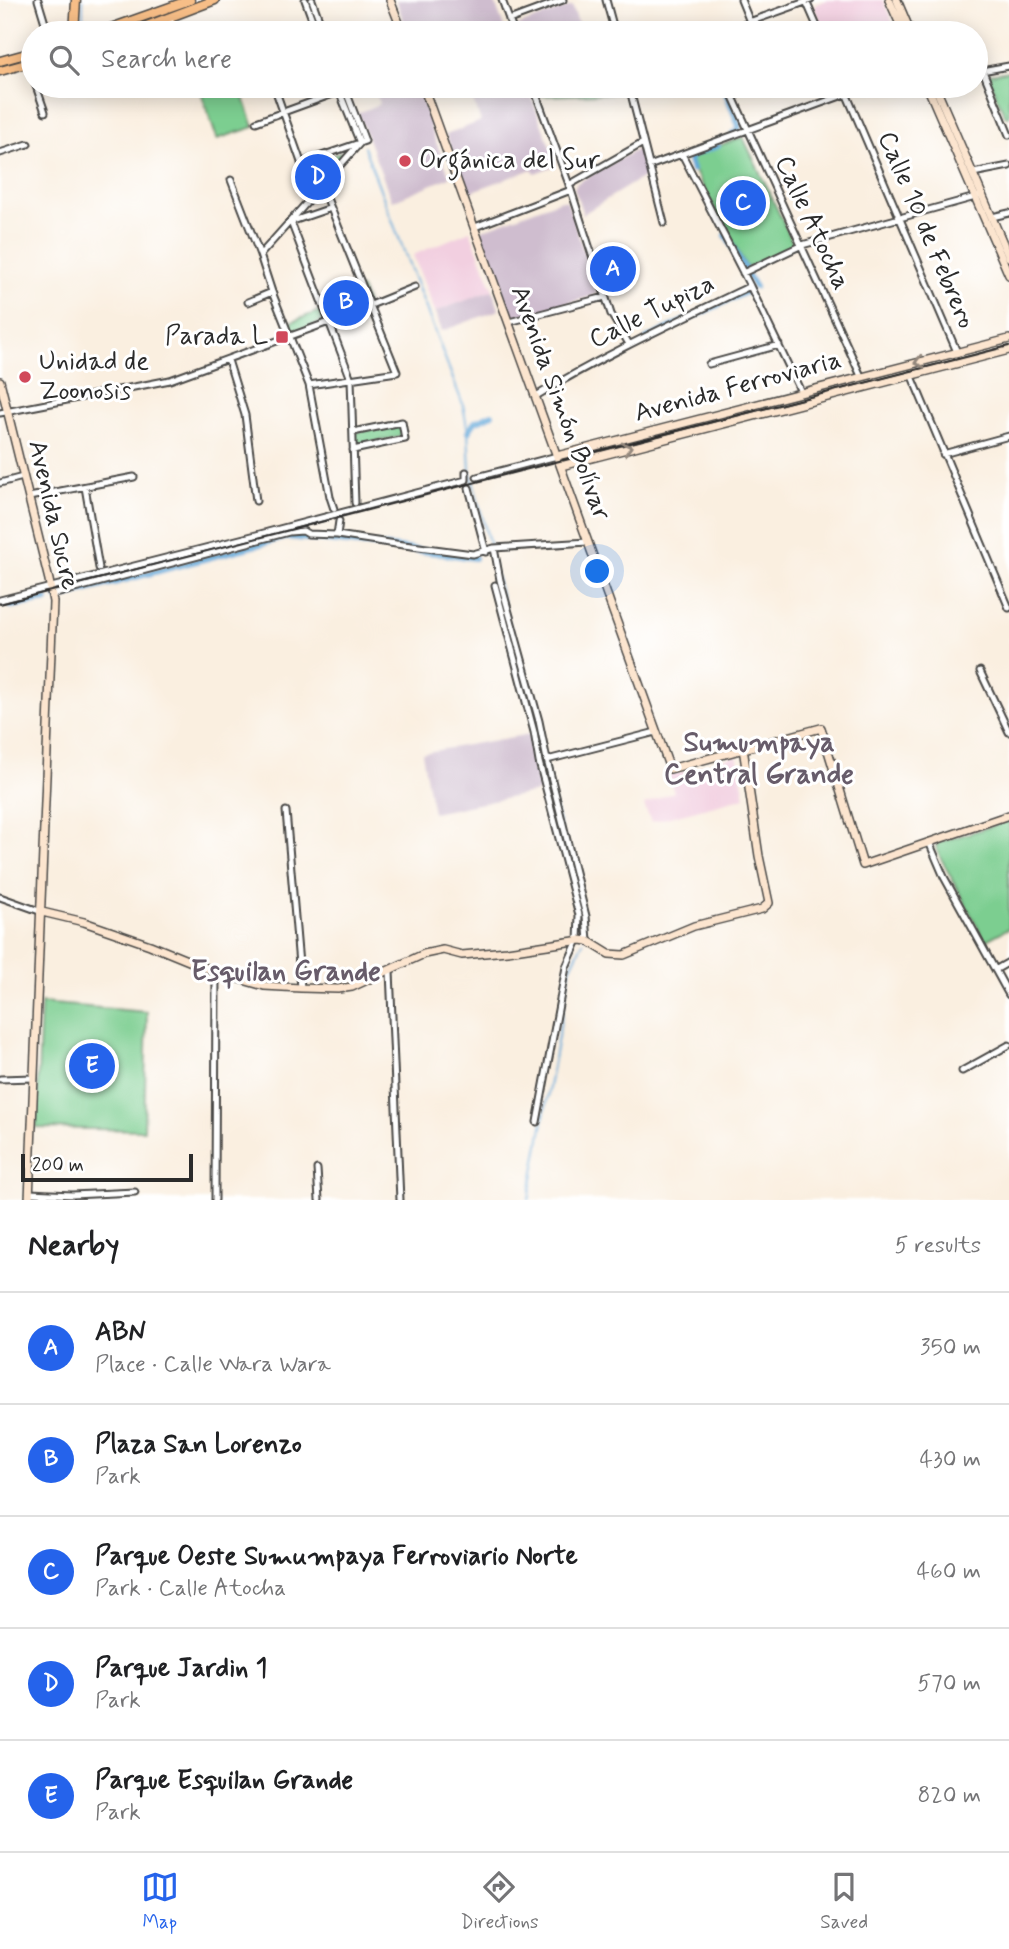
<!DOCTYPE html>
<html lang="en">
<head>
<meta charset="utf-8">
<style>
	body { margin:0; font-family:Mynerve,sans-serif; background:#f2f2f2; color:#202124 }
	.scale { position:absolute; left:21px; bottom:18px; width:172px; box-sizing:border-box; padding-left:7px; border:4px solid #2b2b2b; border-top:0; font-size:19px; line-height:24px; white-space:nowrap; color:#2b2b2b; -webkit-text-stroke:5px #fff; paint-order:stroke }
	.you { position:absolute; left:598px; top:572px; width:24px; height:24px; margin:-18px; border:5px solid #fff; border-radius:50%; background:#1a73e8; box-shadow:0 0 0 10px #1a73e833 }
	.badge { display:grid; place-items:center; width:46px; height:46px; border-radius:50%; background:#2563eb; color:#fff; font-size:23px; font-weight:700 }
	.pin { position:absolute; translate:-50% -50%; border:4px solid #fff; box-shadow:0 2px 7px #0006 }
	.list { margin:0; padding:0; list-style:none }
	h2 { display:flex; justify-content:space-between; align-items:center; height:91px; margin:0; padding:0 28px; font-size:30px }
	h2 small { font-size:23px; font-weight:400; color:#757577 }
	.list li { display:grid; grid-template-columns:46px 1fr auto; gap:21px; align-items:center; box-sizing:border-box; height:112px; padding:0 28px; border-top:2px solid #e0e0e0 }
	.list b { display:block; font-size:26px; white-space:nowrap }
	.list p { margin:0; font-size:23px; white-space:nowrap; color:#757577 }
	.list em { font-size:23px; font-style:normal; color:#757577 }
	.icon { flex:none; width:38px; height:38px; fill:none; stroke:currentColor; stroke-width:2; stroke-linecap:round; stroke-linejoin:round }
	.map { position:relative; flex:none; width:1009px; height:1200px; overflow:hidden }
	.search { position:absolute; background:#fff; box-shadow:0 4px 18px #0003; left:21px; right:21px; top:21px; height:77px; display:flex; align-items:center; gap:18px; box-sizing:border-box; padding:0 24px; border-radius:38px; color:#757577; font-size:26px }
	.sheet { height:651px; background:#fff }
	nav { display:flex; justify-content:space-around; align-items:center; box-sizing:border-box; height:98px; border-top:2px solid #e0e0e0; background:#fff; font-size:19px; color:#757577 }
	nav a { display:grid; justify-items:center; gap:4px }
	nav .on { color:#2563eb }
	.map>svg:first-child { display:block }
	.built { fill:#f2cfe0 }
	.industrial { fill:#cfbdcf }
	.green { fill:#7cce90; stroke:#547c5e; stroke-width:2 }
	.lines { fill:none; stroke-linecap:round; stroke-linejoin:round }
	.stream { stroke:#63a9d9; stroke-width:2 }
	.canal { stroke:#63a9d9; stroke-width:6 }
	.street-casing { stroke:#4a4846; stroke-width:9 }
	.secondary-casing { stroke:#4a4846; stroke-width:10 }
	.primary-casing { stroke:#4a4846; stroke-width:11 }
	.street { stroke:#fff; stroke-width:5 }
	.secondary { stroke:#fce5cf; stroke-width:7 }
	.primary { stroke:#f7be87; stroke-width:8 }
	.tram { stroke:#2b2b2b; stroke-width:2 }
	.oneway { stroke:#94887d }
	.poi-dot { fill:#d1495b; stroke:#fff; stroke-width:2.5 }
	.labels { text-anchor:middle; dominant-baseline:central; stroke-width:6; stroke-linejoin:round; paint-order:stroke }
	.poi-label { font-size:26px; fill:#2b2b2b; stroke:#fff; text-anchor:start }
	.street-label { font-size:26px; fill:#2b2b2b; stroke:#fff }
	.neighbourhood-label { font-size:28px; font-weight:bold; fill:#675c6a; stroke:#fff }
</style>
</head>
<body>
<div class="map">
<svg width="1009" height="1200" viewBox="0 0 1009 1200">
	<rect width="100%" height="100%" fill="#fff"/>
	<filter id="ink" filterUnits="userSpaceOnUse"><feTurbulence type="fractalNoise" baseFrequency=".0143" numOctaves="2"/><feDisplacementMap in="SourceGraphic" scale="14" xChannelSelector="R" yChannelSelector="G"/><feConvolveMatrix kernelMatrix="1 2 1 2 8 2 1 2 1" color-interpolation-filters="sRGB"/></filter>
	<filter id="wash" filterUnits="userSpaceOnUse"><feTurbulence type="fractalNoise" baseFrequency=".00686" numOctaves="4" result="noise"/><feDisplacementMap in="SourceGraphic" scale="28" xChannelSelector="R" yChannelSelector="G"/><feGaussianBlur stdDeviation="1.57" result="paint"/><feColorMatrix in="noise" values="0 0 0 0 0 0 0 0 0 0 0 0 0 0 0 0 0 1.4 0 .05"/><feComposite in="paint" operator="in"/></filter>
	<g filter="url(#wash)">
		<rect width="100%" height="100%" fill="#faefe0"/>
		<path class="built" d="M827 0H883L897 33H826L814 7 816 4Z
			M470 231 493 290 435 312 413 255Z
			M737 755 745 797 651 822 644 805 674 792 668 776Z"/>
		<path class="industrial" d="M396 0H494L506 33H408Z
			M572 6 582 33H520L517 26Z
			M373 86H417L432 126 430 127 450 177 392 201 358 113 380 104Z
			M467 86H527L557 165 535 173 532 169 468 193 446 135 481 121Z
			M636 150 640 152 646 175 583 214 574 188 577 183Z
			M561 200 567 201 597 292 593 296 513 318 510 316 479 234 482 230Z
			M493 290 499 310 442 331 435 312Z
			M530 734 542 791 433 813 422 753Z"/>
		<path class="green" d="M1009 71V117H1007L1005 116 988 77 990 74Z
			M199 86H240L254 127 217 139Z
			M539 86H624L626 93 542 96Z
			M743 137 794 245 747 268 689 161 692 155Z
			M347 150 317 187 313 186 306 168 308 164Z
			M361 288 367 305 331 319 324 302Z
			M322 310 326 320 290 334 286 324Z
			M396 425 400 428 402 432 399 437 357 445 355 443 354 435 357 432Z
			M1009 821V928L985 941 937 851 936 846 939 842Z
			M41 1003 147 1012 144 1130 36 1128Z"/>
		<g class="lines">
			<path class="stream" d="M309 0 321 33
				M83 32V0
				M340 86 341 87
				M364 147 463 405 468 432 470 471 490 546
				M491 557 537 730 549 785 583 917 584 936
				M529 1200 570 969 583 942"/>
			<path class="canal" d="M723 86 739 126 738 130 733 133
				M692 170 689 161 692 155 718 146
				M726 235 744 268
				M748 276 755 287
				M697 315 748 291
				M647 339 692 317
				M468 432 475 422 492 414
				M57 598 287 537 399 548 475 558
				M11 606 47 600"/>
		</g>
	</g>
	<g filter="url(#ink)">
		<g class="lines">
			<g class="street-casing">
				<path id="street" d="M38 0 48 33
					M305 0 317 33
					M312 0 324 33
					M502 0 514 33
					M606 0 615 33
					M741 0 750 22
					M806 1 820 33
					M170 18 176 33
					M509 20 563 0
					M718 33 811 0
					M28 63 33 79
					M983 71 1009 135
					M976 72 1009 66
					M36 86 45 112
					M274 86 313 196
					M337 86 360 143
					M533 86 571 190 611 314 629 344
					M629 86 664 223
					M728 86 861 376
					M843 86 957 352
					M256 122 355 86
					M0 153 28 144
					M682 154 750 286 801 392
					M301 163 365 141 344 86
					M649 166 868 86
					M973 173 1009 166
					M231 180 260 255 272 292 309 385 330 497 334 509
					M569 185 643 143
					M992 217 1009 213
					M293 221 331 208
					M291 222 351 379 355 503
					M475 227 571 190
					M260 255 360 143
					M743 273 802 245 979 196
					M248 302 272 292
					M509 322 605 297
					M228 360 245 415 256 501
					M709 364 779 345
					M911 374 1009 608
					M309 385 397 372 322 186
					M536 396C605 354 678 321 750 286
					M0 413 170 380 329 322 415 287
					M353 432 402 422 405 439 353 450
					M943 454 1009 436
					M477 477 557 456
					M0 483 23 477
					M85 487 99 568
					M469 488 486 552
					M29 497 134 477
					M337 535 339 521
					M494 548 500 580 539 721 547 760 586 916 588 941
					M495 585 534 732 539 762 579 915 578 940 566 967 537 1122
					M52 595 289 532 303 531 308 534 337 535 396 544 473 554 494 548 588 542
					M0 600 260 534 466 480V472
					M980 671 1009 732
					M547 760 656 732
					M286 811 301 988
					M929 842 944 877 1009 995
					M0 897 42 912
					M995 970 1009 962
					M390 971 400 1200
					M962 1071 1009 1045
					M0 1079 34 1078
					M317 1169 319 1200
					M30 1193 72 1195 135 1192
					M215 1200 216 972"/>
			</g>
			<g class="secondary-casing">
				<path id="secondary" d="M390 0 403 33
					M889 0 904 33
					M897 0 911 33
					M423 86 670 769 821 728 863 865 1009 815
					M927 86 1009 275
					M935 86 1009 257
					M0 381 49 580 53 602 29 1200
					M557 456 1009 339
					M561 466 1009 350
					M42 912 84 922 150 945 216 972 243 980 264 986 301 988 338 989 352 987 424 954 443 950 462 955 507 951 581 940 588 941 609 954 624 955 694 926 762 909 769 903 759 856 743 748"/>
			</g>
			<g class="primary-casing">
				<path id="primary" d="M74 33 76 0
					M97 33 190 0
					M128 33 215 0
					M0 61 33 52
					M0 71 33 62"/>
			</g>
			<use href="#street" class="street"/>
			<use href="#secondary" class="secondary"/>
			<use href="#primary" class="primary"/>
			<path class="tram" d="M0 604 1009 346"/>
		</g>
		<defs><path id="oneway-chevron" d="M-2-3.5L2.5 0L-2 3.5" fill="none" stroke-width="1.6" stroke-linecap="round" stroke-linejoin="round" transform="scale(1.75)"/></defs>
		<g class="oneway">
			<use href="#oneway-chevron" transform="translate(919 362) rotate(166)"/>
			<use href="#oneway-chevron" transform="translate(627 448) rotate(-15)"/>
		</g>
	</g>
	<g class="poi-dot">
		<circle cx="405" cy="161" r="7"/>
		<rect x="275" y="330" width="14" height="14" rx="3.5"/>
		<circle cx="25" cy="377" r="7"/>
	</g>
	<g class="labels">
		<g class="poi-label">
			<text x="419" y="161">Orgánica del Sur</text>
			<text x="268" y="337" text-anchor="end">Parada L</text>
			<text x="39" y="362">Unidad de<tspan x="39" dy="30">Zoonosis</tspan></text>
		</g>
		<g class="street-label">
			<text transform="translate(812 223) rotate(65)">Calle Atocha</text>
			<text transform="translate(926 230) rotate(67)">Calle 10 de Febrero</text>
			<text transform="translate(652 312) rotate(-26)">Calle Tupiza</text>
			<text transform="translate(738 387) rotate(-15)">Avenida Ferroviaria</text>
			<text transform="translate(560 403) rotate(70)">Avenida Simón Bolívar</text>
			<text transform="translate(53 515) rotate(77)">Avenida Sucre</text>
		</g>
		<g class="neighbourhood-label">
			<text x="759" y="743">Sumumpaya<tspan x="759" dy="32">Central Grande</tspan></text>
			<text x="286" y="972">Esquilan Grande</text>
		</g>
	</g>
</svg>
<div class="scale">200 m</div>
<div class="you"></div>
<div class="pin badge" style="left:613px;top:269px">A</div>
<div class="pin badge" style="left:346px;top:303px">B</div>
<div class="pin badge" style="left:743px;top:203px">C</div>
<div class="pin badge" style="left:318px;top:177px">D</div>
<div class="pin badge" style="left:92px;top:1066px">E</div>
<div class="search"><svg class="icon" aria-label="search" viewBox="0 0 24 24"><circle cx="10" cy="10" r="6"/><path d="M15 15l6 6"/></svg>Search here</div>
</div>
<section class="sheet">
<h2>Nearby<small>5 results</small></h2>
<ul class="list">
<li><span class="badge">A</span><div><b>ABN</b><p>Place · Calle Wara Wara</p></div><em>350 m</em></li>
<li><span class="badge">B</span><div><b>Plaza San Lorenzo</b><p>Park</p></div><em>430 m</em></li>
<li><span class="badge">C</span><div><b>Parque Oeste Sumumpaya Ferroviario Norte</b><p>Park · Calle Atocha</p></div><em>460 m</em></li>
<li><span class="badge">D</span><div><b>Parque Jardin 1</b><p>Park</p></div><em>570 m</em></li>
<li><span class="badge">E</span><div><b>Parque Esquilan Grande</b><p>Park</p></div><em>820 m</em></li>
</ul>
</section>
<nav>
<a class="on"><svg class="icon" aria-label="map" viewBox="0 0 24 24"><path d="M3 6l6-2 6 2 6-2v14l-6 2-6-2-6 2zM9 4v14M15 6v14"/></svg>Map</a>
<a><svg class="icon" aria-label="directions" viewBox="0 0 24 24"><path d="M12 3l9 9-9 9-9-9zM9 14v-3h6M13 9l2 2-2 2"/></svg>Directions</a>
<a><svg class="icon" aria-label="saved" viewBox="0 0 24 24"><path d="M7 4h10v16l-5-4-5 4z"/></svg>Saved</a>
</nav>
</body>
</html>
